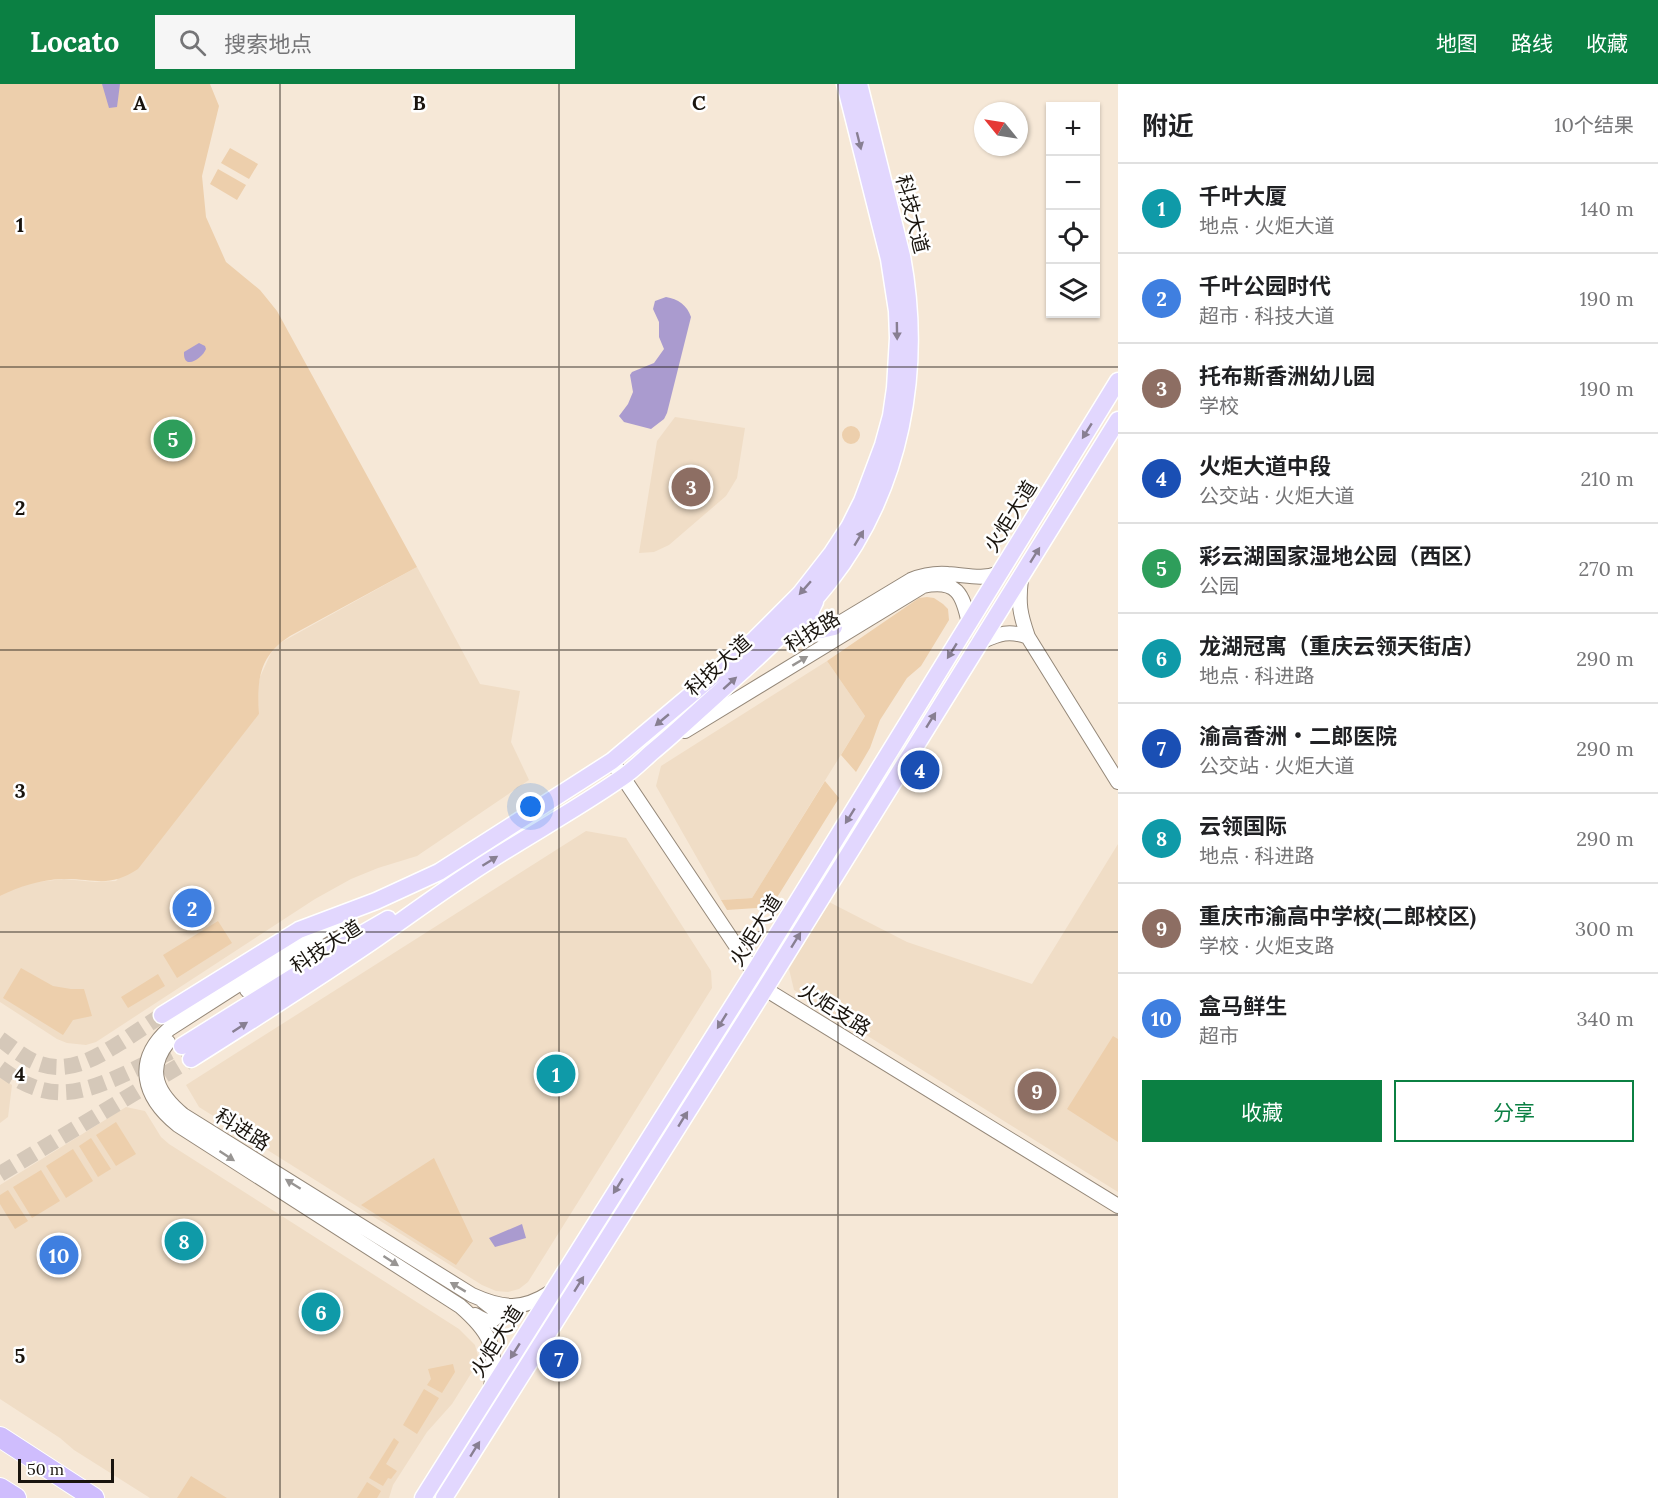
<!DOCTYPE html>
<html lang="zh">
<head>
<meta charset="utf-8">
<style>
	body { margin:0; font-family:Lora,"Noto Sans SC",serif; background:#f6f6f6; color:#202124 }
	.controls { position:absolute; right:18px; top:18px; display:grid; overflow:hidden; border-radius:0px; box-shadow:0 2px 4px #0004 }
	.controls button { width:54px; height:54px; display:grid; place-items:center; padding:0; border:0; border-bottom:2px solid #e0e0e0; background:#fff; color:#202124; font:30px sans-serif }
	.compass { position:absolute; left:974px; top:18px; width:54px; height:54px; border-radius:50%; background:#fff; box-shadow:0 2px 4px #0004; rotate:300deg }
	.scale { position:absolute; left:18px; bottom:15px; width:96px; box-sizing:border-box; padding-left:6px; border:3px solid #19140e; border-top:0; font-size:16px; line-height:21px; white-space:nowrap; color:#19140e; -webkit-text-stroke:4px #fff; paint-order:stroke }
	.you { position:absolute; left:531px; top:723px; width:21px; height:21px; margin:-15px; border:4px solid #fff; border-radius:50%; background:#1a73e8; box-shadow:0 0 0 9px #1a73e833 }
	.badge { display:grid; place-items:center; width:39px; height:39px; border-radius:50%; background:#0b8043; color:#fff; font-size:20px; font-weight:700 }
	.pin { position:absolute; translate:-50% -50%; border:3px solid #fff; box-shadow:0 2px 6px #0006 }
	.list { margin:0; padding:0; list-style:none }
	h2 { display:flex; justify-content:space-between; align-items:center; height:78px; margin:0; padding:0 24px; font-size:26px }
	h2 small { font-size:20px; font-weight:400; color:#757577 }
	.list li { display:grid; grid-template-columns:39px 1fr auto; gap:18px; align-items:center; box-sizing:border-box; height:90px; padding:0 24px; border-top:2px solid #e0e0e0 }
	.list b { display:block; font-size:22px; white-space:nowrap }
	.list p { margin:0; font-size:20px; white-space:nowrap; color:#757577 }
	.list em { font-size:20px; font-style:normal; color:#757577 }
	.actions { display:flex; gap:12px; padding:18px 24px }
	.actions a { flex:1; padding:14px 0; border:2px solid #0b8043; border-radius:0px; text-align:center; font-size:21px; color:#0b8043 }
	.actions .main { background:#0b8043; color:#fff }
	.icon { flex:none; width:33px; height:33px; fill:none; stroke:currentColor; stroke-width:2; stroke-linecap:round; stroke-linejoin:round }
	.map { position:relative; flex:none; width:1118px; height:1414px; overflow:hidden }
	header { display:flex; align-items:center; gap:36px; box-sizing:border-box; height:84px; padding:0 30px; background:#0b8043; color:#fff }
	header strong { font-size:28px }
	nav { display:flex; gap:33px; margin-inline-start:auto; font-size:21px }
	.search { width:420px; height:54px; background:#f6f6f6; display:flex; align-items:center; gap:15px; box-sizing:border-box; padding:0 21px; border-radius:0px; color:#757577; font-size:22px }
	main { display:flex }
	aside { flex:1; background:#fff }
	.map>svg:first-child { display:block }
	.built { fill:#f0ddc6 }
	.green { fill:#edcfac }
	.water { fill:#aa9bcf }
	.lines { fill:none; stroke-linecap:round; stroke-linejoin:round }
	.major-tunnel { stroke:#d5c8b9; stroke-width:16; stroke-dasharray:16 8; stroke-linecap:butt }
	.minor-casing { stroke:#958879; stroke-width:16 }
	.major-casing { stroke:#fff; stroke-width:19 }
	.highway-casing { stroke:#fff; stroke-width:22 }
	.minor { stroke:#fff; stroke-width:14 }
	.major { stroke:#e2d7fe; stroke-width:16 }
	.highway { stroke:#cfbdfd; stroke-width:20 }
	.oneway { fill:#887f92 }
	.oneway2 { fill:#989593 }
	.grid { fill:none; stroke:#19140e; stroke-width:1.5; stroke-opacity:0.55 }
	.labels { text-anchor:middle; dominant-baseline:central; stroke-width:5; stroke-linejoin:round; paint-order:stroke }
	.street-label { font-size:20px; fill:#19140e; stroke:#fff }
	.grid-label { font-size:20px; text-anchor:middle; font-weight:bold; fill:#19140e; stroke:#fff; stroke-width:5; stroke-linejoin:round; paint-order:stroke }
</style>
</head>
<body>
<header>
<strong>Locato</strong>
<div class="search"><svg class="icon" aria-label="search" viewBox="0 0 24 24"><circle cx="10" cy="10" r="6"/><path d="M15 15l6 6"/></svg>搜索地点</div>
<nav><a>地图</a><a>路线</a><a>收藏</a></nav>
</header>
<main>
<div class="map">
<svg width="1118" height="1414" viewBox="0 0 1118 1414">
	<rect width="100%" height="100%" fill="#f6e8d7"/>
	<path class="built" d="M675 333 745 344 737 394 726 412 669 461 654 468 639 469 657 357Z
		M417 483 480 600 520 607 511 658 529 696 417 772 378 784 351 795 315 815 96 958 86 961 67 959 57 955 0 918V812L17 803 37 798 64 795 95 798 116 797 259 630 258 604 260 593 271 569 280 559Z
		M827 577 865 632 752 814 721 816 656 702 661 682Z
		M586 747 626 754 711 887 712 904 528 1198 519 1205 508 1208 496 1207 482 1201 199 1023 186 1001Z
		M1118 760V1108L794 906 789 885 829 818 907 858 1032 900Z
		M0 993 12 1001 8 1033 0 1039Z
		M126 1023 145 1027 161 1053 169 1060 459 1245 475 1261 478 1272 477 1280 452 1320 427 1348 393 1401 389 1414H150L74 1366 60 1354 0 1315V1101Z"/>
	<path class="green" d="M0 0H210L219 22 202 92 206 133 226 178 260 206 277 227 417 483 290 552C259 572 257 595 259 630L138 785C108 805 94 794 62 795 40 796 20 802 0 812Z
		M230 64 258 80 249 95 221 79Z
		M218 85 246 101 237 116 210 100Z
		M842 351a9 9 0 1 1 18 0a9 9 0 1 1-18 0Z
		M927 513 934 514 943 520 948 525 949 536 921 582 907 594 880 636 870 664 856 688 841 671 865 632 827 577 919 514Z
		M825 697 839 714 771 823 727 826 721 816 752 814Z
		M218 837 232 859 177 894 163 871Z
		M21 884 53 902 71 905H84L92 932 73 936 63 951 3 914Z
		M158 890 165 902 128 924 121 913Z
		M1113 952 1118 955V1058L1067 1025Z
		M116 1038 136 1070 116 1082 96 1051Z
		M91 1054 111 1085 98 1093 79 1062Z
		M73 1065 93 1097 66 1114 46 1082Z
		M434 1074 473 1157 456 1181 361 1121Z
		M41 1086 60 1117 32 1134 13 1103Z
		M8 1106 28 1137 15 1145 0 1120V1111Z
		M453 1280 455 1288 442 1309 427 1301 431 1295 428 1285Z
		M424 1305 439 1314 417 1350 403 1341Z
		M394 1354 399 1358 386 1380 397 1387 391 1395 388 1394 383 1402 369 1394Z
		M191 1392 227 1414H177Z
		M367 1398 381 1407 377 1414H357Z"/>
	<path class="water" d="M102 0H120L117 23 109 24Z
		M666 213C678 215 687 221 691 233L667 329 664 335 651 345 624 338 619 332 628 320 633 308 630 291 632 288 654 279 664 265 659 253V238L653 225 655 217Z
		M199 259 205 262 206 265C202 275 183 287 184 268Z
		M522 1140 526 1154 495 1163 489 1154Z"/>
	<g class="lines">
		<path class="major-tunnel" d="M0 955C13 964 25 975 40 980 71 990 97 973 123 957 136 948 149 940 162 931
			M0 984C47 1019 77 1012 127 989 145 980 164 971 182 962
			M0 1090 191 975"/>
		<g class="minor-casing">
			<path id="minor" d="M777 549C792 549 808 554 823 549L911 496C923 491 935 489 948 490 967 491 982 496 1000 489
				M1028 553 1118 698
				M978 559C997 551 1007 545 1028 553 1020 530 1018 520 1021 495
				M685 647 923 502C957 495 963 510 969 540
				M612 677 765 905 1118 1122
				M339 836 169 945C133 977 143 1013 178 1041L460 1222C490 1248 498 1263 491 1303
				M247 906 308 868 346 855
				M168 958C145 987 158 1010 183 1031L472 1211C503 1225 522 1227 551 1208
				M475 1231C482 1235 490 1241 496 1233V1227L483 1217"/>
		</g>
		<g class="major-casing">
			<path id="major" d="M815 518C810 526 808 534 813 544L821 546 834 543
				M162 931 299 846 376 817 439 788 612 677 725 582 755 555 800 510 832 469 849 443 862 417 883 361 891 332 895 304 898 254 897 227 889 175 845 0
				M182 962 362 850 388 835
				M191 975C251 937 311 899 370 859 403 836 435 812 469 790 518 757 571 729 620 695 631 688 641 678 651 669 673 651 694 631 715 612 755 576 796 540 829 498 902 405 923 286 902 172L859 0
				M423 1414 754 888 1118 297
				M444 1414 765 905 1118 336"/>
		</g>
		<g class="highway-casing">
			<path id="highway" d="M0 1353 94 1414
				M0 1404 16 1414"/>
		</g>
		<use href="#minor" class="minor"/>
		<use href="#major" class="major"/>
		<use href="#highway" class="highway"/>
	</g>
	<defs><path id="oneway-solid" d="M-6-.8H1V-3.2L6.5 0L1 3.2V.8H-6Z" transform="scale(1.5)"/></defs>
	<g class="oneway">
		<use href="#oneway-solid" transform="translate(859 57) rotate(76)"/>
		<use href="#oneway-solid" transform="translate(897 247) rotate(89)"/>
		<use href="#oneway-solid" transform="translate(1087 347) rotate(122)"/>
		<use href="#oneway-solid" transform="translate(859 454) rotate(-59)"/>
		<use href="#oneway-solid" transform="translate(1035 471) rotate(-58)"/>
		<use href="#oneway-solid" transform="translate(805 504) rotate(131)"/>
		<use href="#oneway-solid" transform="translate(952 567) rotate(122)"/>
		<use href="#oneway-solid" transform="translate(730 599) rotate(-42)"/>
		<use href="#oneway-solid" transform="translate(662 636) rotate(140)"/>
		<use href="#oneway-solid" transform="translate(931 636) rotate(-58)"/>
		<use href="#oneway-solid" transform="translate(850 732) rotate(122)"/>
		<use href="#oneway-solid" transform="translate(490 777) rotate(-32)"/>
		<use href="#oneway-solid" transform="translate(796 856) rotate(-58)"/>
		<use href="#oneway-solid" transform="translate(722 937) rotate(122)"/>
		<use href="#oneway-solid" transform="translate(240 943) rotate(-33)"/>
		<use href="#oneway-solid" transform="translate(683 1035) rotate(-58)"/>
		<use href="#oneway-solid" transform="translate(618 1102) rotate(122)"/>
		<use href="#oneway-solid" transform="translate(579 1200) rotate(-58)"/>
		<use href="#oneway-solid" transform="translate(515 1267) rotate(122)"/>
		<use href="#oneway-solid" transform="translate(475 1365) rotate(-58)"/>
	</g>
	<g class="oneway2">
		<use href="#oneway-solid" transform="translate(800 577) rotate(-31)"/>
		<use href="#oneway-solid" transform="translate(227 1072) rotate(33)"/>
		<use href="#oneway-solid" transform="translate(293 1100) rotate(-148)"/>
		<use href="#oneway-solid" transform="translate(391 1177) rotate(33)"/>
		<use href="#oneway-solid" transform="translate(458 1203) rotate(-149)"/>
	</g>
	<path class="grid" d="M280 0V1414M559 0V1414M838 0V1414M0 283H1118M0 566H1118M0 848H1118M0 1131H1118"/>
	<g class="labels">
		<g class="street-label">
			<text transform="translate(913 130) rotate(76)">科技大道</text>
			<text transform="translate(1010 432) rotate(-58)">火炬大道</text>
			<text transform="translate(812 547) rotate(-31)">科技路</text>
			<text transform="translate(718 581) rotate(-42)">科技大道</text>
			<text transform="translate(755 846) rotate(-58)">火炬大道</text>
			<text transform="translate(326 862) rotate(-33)">科技大道</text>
			<text transform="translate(835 925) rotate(32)">火炬支路</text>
			<text transform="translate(243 1045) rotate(32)">科进路</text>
			<text transform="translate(496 1257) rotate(-58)">火炬大道</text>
		</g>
	</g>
	<g class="grid-label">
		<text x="140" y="26">A</text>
		<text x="419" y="26">B</text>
		<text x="699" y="26">C</text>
		<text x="20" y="148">1</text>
		<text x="20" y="431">2</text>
		<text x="20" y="714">3</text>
		<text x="20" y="997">4</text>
		<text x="20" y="1279">5</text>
	</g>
</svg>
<div class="controls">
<button>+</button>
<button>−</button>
<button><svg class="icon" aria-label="locate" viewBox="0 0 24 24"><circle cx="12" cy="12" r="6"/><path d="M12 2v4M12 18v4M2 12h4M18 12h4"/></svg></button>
<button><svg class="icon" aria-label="layers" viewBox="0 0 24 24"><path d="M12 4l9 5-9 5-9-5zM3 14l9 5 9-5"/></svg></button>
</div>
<svg class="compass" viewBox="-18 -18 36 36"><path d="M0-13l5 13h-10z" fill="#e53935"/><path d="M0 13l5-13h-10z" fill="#757577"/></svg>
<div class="scale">50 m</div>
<div class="you"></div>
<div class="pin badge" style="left:556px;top:990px;background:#0f9aa8">1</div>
<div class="pin badge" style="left:192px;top:824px;background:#3f7fe0">2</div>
<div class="pin badge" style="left:691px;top:403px;background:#8d6e63">3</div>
<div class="pin badge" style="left:920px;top:686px;background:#1a4fb4">4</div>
<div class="pin badge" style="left:173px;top:355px;background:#2e9e5b">5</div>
<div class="pin badge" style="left:321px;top:1228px;background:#0f9aa8">6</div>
<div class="pin badge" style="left:559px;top:1275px;background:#1a4fb4">7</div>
<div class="pin badge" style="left:184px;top:1157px;background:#0f9aa8">8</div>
<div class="pin badge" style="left:1037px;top:1007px;background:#8d6e63">9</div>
<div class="pin badge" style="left:59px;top:1171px;background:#3f7fe0">10</div>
</div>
<aside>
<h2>附近<small>10个结果</small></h2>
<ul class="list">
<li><span class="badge" style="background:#0f9aa8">1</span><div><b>千叶大厦</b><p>地点 · 火炬大道</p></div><em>140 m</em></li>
<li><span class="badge" style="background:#3f7fe0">2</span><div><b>千叶公园时代</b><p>超市 · 科技大道</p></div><em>190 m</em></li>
<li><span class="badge" style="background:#8d6e63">3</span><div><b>托布斯香洲幼儿园</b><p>学校</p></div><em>190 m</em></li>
<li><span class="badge" style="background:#1a4fb4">4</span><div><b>火炬大道中段</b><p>公交站 · 火炬大道</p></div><em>210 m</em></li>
<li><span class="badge" style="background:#2e9e5b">5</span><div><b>彩云湖国家湿地公园（西区）</b><p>公园</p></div><em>270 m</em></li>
<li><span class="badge" style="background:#0f9aa8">6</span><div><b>龙湖冠寓（重庆云领天街店）</b><p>地点 · 科进路</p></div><em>290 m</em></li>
<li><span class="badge" style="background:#1a4fb4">7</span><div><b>渝高香洲‧二郎医院</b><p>公交站 · 火炬大道</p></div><em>290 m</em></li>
<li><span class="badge" style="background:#0f9aa8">8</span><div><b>云领国际</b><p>地点 · 科进路</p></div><em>290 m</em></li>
<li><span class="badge" style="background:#8d6e63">9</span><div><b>重庆市渝高中学校(二郎校区)</b><p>学校 · 火炬支路</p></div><em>300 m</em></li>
<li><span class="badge" style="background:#3f7fe0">10</span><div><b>盒马鲜生</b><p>超市</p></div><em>340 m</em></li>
</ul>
<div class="actions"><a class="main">收藏</a><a>分享</a></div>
</aside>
</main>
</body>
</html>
